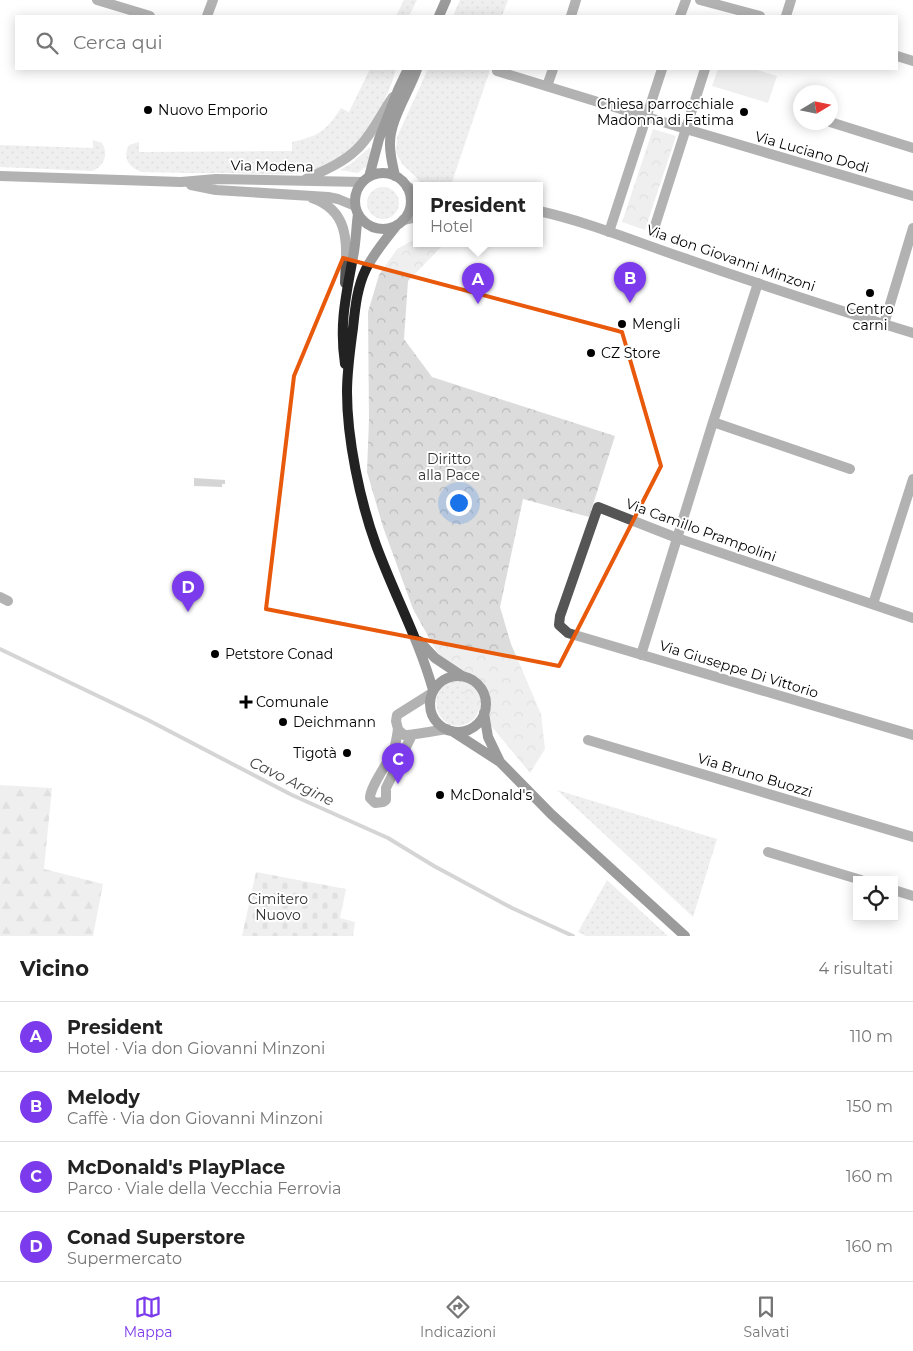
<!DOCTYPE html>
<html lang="it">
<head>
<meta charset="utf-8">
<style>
	body { margin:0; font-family:Montserrat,sans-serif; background:#f2f2f2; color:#222 }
	.controls { position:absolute; right:15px; bottom:15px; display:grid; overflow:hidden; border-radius:0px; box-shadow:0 2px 12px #0003 }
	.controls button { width:45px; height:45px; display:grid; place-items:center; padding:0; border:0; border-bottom:1px solid #e0e0e0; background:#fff; color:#222; font:25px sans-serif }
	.compass { position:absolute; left:793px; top:85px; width:45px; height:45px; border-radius:50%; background:#fff; box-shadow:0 2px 12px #0003; rotate:80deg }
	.you { position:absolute; left:458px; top:502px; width:18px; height:18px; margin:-12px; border:4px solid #fff; border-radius:50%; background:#1a73e8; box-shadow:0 0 0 8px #1a73e833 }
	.badge { display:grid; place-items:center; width:32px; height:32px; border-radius:50%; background:#7c3aed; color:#fff; font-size:16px; font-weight:700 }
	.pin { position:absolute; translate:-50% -41px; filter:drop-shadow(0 1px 2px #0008) }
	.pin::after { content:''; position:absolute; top:26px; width:18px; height:15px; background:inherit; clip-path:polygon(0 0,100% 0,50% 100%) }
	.popup { position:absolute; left:413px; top:182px; width:130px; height:65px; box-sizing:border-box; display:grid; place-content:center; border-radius:0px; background:#fff; filter:drop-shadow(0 1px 4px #0005); font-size:16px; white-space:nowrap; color:#767676 }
	.popup b { font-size:19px; color:#222 }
	.popup::after { content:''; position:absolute; left:50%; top:100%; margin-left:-10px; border:10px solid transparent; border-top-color:#fff }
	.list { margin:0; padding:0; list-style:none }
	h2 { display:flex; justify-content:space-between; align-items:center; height:65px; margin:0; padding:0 20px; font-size:21px }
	h2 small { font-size:16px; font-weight:400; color:#767676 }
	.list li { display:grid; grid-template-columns:32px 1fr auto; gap:15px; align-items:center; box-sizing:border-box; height:70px; padding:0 20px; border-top:1px solid #e0e0e0 }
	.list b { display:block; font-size:19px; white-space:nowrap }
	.list p { margin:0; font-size:16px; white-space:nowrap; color:#767676 }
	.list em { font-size:16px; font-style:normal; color:#767676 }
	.icon { flex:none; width:28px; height:28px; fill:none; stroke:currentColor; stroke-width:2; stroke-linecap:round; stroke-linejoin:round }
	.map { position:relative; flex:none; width:913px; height:936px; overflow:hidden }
	.search { position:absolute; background:#fff; box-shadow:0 2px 12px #0003; left:15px; right:15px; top:15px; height:55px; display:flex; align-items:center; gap:12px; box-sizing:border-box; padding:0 18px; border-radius:0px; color:#767676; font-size:19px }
	.sheet { height:345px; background:#fff }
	nav { display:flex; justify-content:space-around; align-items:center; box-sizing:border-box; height:70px; border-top:1px solid #e0e0e0; background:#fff; font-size:14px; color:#767676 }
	nav a { display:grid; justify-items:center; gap:2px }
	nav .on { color:#7c3aed }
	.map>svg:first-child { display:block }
	.grass { fill:url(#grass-dots) }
	.forest { fill:url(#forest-firs) }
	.cemetery { fill:url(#cemetery-stones) }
	.park { fill:url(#park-crowns) }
	.pitch { fill:#dcdcdc }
	.water { fill:#a3a3a3 }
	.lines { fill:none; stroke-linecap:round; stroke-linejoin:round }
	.stream { stroke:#a3a3a3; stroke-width:4 }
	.minor { stroke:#555; stroke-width:10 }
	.tertiary { stroke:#555; stroke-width:10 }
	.secondary { stroke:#222; stroke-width:10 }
	.marked { fill:none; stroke:#e8590c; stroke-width:4; stroke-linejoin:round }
	.poi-dot { fill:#000; stroke:#fff; stroke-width:2 }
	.labels { text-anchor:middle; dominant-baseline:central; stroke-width:4; stroke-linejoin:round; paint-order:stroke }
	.poi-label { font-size:14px; fill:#000; stroke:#fff; text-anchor:start }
	.street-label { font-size:14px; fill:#000; stroke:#fff }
	.park-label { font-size:14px; fill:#333; stroke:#fff }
	.water-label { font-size:15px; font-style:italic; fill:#444; stroke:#fff }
</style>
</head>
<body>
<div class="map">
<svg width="913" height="936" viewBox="0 0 913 936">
	<defs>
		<pattern id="grass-dots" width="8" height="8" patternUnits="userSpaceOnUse" patternTransform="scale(1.25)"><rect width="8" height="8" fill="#dcdcdc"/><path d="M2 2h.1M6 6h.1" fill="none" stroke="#bbb" stroke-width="1.8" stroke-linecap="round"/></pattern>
		<pattern id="forest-firs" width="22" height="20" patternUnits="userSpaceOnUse" patternTransform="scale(1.25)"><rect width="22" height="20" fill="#dcdcdc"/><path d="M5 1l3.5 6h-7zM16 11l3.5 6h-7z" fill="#bbb"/></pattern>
		<pattern id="cemetery-stones" width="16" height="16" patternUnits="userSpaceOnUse" patternTransform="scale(1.25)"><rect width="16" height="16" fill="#dcdcdc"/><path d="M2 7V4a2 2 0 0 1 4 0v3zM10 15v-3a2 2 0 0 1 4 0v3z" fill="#bbb"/></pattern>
		<pattern id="park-crowns" width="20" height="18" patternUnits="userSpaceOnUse" patternTransform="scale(1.25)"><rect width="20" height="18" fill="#dcdcdc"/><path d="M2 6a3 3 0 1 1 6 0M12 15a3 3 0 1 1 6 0" fill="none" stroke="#bbb"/></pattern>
	</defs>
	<rect width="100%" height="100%" fill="#fff"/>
	<path class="grass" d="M404 0H417L409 16H396Z
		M460 0H508L502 16H453Z
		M370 69H396C387 104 361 149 327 165 299 178 267 174 237 173 205 173 174 173 142 172 129 168 122 158 129 145L139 142V152L292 151V142C319 136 326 131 341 108L349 112Z
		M428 69H489V73L451 185H422L417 178 403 165 396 153 397 137Z
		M93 140 102 143C109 154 104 167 92 171L0 167V145L93 148Z
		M370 147 371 165 364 168 358 173 340 170 352 163Z
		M367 203a16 16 0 1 1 32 0a16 16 0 1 1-32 0Z
		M457 681 480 706C478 714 474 721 466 724 436 736 422 685 457 681Z
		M557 790 717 839 693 917Z
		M607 880 668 936H586L578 932Z"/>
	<path class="forest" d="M0 785 52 788 44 869 103 884 93 936H0Z"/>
	<path class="cemetery" d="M256 872 346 889 340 918 355 922 353 936H242Z"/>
	<path class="park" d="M653 129 676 136 645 230 622 222Z
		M417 238V243H445L408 281 404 339 432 377 615 436 589 517 523 499 500 607 511 644 541 714 545 749 530 773 451 677 413 609 383 527 367 472 369 419 368 312 379 275 397 249Z"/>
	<path class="pitch" d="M718 69H754L777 76 768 103 712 86Z"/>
	<path class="water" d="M194 478 225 480V484H222V487L194 486Z"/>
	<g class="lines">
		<path class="stream" d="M0 649 148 720 292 795 388 838 434 866 512 908 573 936"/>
		<path class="minor" d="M97 0 150 16
			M700 0 760 16
			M207 16 213 0
			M571 16 576 0
			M680 16 686 0
			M786 16 791 0
			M897 56 913 61
			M497 71 686 129 913 196
			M547 86 553 69
			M830 122 913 148
			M306 179C323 171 343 163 357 149 372 135 381 114 393 97
			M181 182 216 179 362 182
			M191 185 216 190 328 197 338 199 355 206
			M312 198C353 212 346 249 345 283
			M609 232 662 69
			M653 232 705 69
			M884 324 913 228
			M713 422 850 469
			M0 597 8 601
			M873 604 913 479
			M913 618 677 538 598 507 560 616 559 625 568 633 913 735
			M641 655 713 422 758 283
			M432 693 397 715 396 721 398 729C399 731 403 734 404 735 409 736 439 730 447 729
			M398 729C397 736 396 743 394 749 389 762 370 786 370 798L375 803 383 802 386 800V788L412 735
			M588 740 913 837
			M768 852 861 880
			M894 890 913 896"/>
		<path class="tertiary" d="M0 176 181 182
			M407 187 417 191
			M539 211C588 222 634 241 681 257 758 284 835 309 913 333
			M403 220 417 217"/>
		<path class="secondary" d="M439 16 446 0
			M355 201a28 28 0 1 1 56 0a28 28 0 1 1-56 0Z
			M395 176C393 166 390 156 390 145 389 121 409 92 417 69
			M369 177 379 139 398 90 408 69
			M397 225C386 239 374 253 366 269 357 287 355 309 353 328 350 350 347 371 347 392 347 439 360 501 376 545 394 594 419 640 433 690
			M345 364C339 324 346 296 353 257 356 243 356 228 358 214
			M419 641 435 658 462 676
			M430 704a28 28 0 1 1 56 0a28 28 0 1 1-56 0Z
			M484 713 488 737 500 762
			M452 731 500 762 551 814 685 936"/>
	</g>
	<path d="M0 0H913V936H0ZM343 258 622 332 661 466 559 666 266 609 294 376Z" fill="#fff" fill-opacity=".55" fill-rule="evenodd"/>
	<path class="marked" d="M343 258 622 332 661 466 559 666 266 609 294 376Z"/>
	<g class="poi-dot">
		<circle cx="148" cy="110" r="5"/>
		<circle cx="744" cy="112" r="5"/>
		<circle cx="870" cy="293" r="5"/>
		<circle cx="622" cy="324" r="5"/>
		<circle cx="591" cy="353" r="5"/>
		<circle cx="215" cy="654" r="5"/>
		<path d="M243.5 694.5h5v5h5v5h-5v5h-5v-5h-5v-5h5z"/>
		<circle cx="283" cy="722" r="5"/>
		<circle cx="347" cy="753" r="5"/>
		<circle cx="440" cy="795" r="5"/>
	</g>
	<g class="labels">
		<g class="poi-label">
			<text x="734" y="104" text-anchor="end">Chiesa parrocchiale<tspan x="734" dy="16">Madonna di Fatima</tspan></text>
			<text x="158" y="110">Nuovo Emporio</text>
			<text x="870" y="309" text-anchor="middle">Centro<tspan x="870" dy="16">carni</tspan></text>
			<text x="632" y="324">Mengli</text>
			<text x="601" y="353">CZ Store</text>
			<text x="225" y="654">Petstore Conad</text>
			<text x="256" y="702">Comunale</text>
			<text x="293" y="722">Deichmann</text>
			<text x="337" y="753" text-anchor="end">Tigotà</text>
			<text x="450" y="795">McDonald's</text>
		</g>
		<g class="street-label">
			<text transform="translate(812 152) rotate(16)">Via Luciano Dodi</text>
			<text transform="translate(272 166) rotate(1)">Via Modena</text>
			<text transform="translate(731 258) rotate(19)">Via don Giovanni Minzoni</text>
			<text transform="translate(701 530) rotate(20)">Via Camillo Prampolini</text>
			<text transform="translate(739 669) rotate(17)">Via Giuseppe Di Vittorio</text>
			<text transform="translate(755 775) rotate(17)">Via Bruno Buozzi</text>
		</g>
		<g class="park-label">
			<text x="449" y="459">Diritto<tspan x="449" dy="16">alla Pace</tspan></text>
			<text x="278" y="899">Cimitero<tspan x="278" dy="16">Nuovo</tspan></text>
		</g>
		<g class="water-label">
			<text transform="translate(292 781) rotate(26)">Cavo Argine</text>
		</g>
	</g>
</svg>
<div class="controls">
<button><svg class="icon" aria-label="locate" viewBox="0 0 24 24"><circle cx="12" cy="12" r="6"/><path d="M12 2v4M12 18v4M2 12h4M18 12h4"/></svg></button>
</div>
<svg class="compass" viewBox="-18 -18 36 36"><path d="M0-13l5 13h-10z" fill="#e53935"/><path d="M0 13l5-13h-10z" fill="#767676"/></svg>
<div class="you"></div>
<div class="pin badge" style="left:478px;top:304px">A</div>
<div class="popup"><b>President</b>Hotel</div>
<div class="pin badge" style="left:630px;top:303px">B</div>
<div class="pin badge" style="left:398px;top:784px">C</div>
<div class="pin badge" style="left:188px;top:612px">D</div>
<div class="search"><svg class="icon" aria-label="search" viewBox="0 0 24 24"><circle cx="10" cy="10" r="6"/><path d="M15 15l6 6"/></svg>Cerca qui</div>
</div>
<section class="sheet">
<h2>Vicino<small>4 risultati</small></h2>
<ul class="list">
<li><span class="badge">A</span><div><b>President</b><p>Hotel · Via don Giovanni Minzoni</p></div><em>110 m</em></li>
<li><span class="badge">B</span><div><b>Melody</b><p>Caffè · Via don Giovanni Minzoni</p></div><em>150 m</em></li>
<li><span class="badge">C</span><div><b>McDonald's PlayPlace</b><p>Parco · Viale della Vecchia Ferrovia</p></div><em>160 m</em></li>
<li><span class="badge">D</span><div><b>Conad Superstore</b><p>Supermercato</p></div><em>160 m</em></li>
</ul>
</section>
<nav>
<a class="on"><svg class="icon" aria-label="map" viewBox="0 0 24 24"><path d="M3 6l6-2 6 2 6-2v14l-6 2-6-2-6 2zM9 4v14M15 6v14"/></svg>Mappa</a>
<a><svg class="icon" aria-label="directions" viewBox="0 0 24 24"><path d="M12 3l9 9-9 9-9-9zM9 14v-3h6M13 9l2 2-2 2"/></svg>Indicazioni</a>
<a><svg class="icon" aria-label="saved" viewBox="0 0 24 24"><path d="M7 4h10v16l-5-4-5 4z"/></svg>Salvati</a>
</nav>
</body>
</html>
